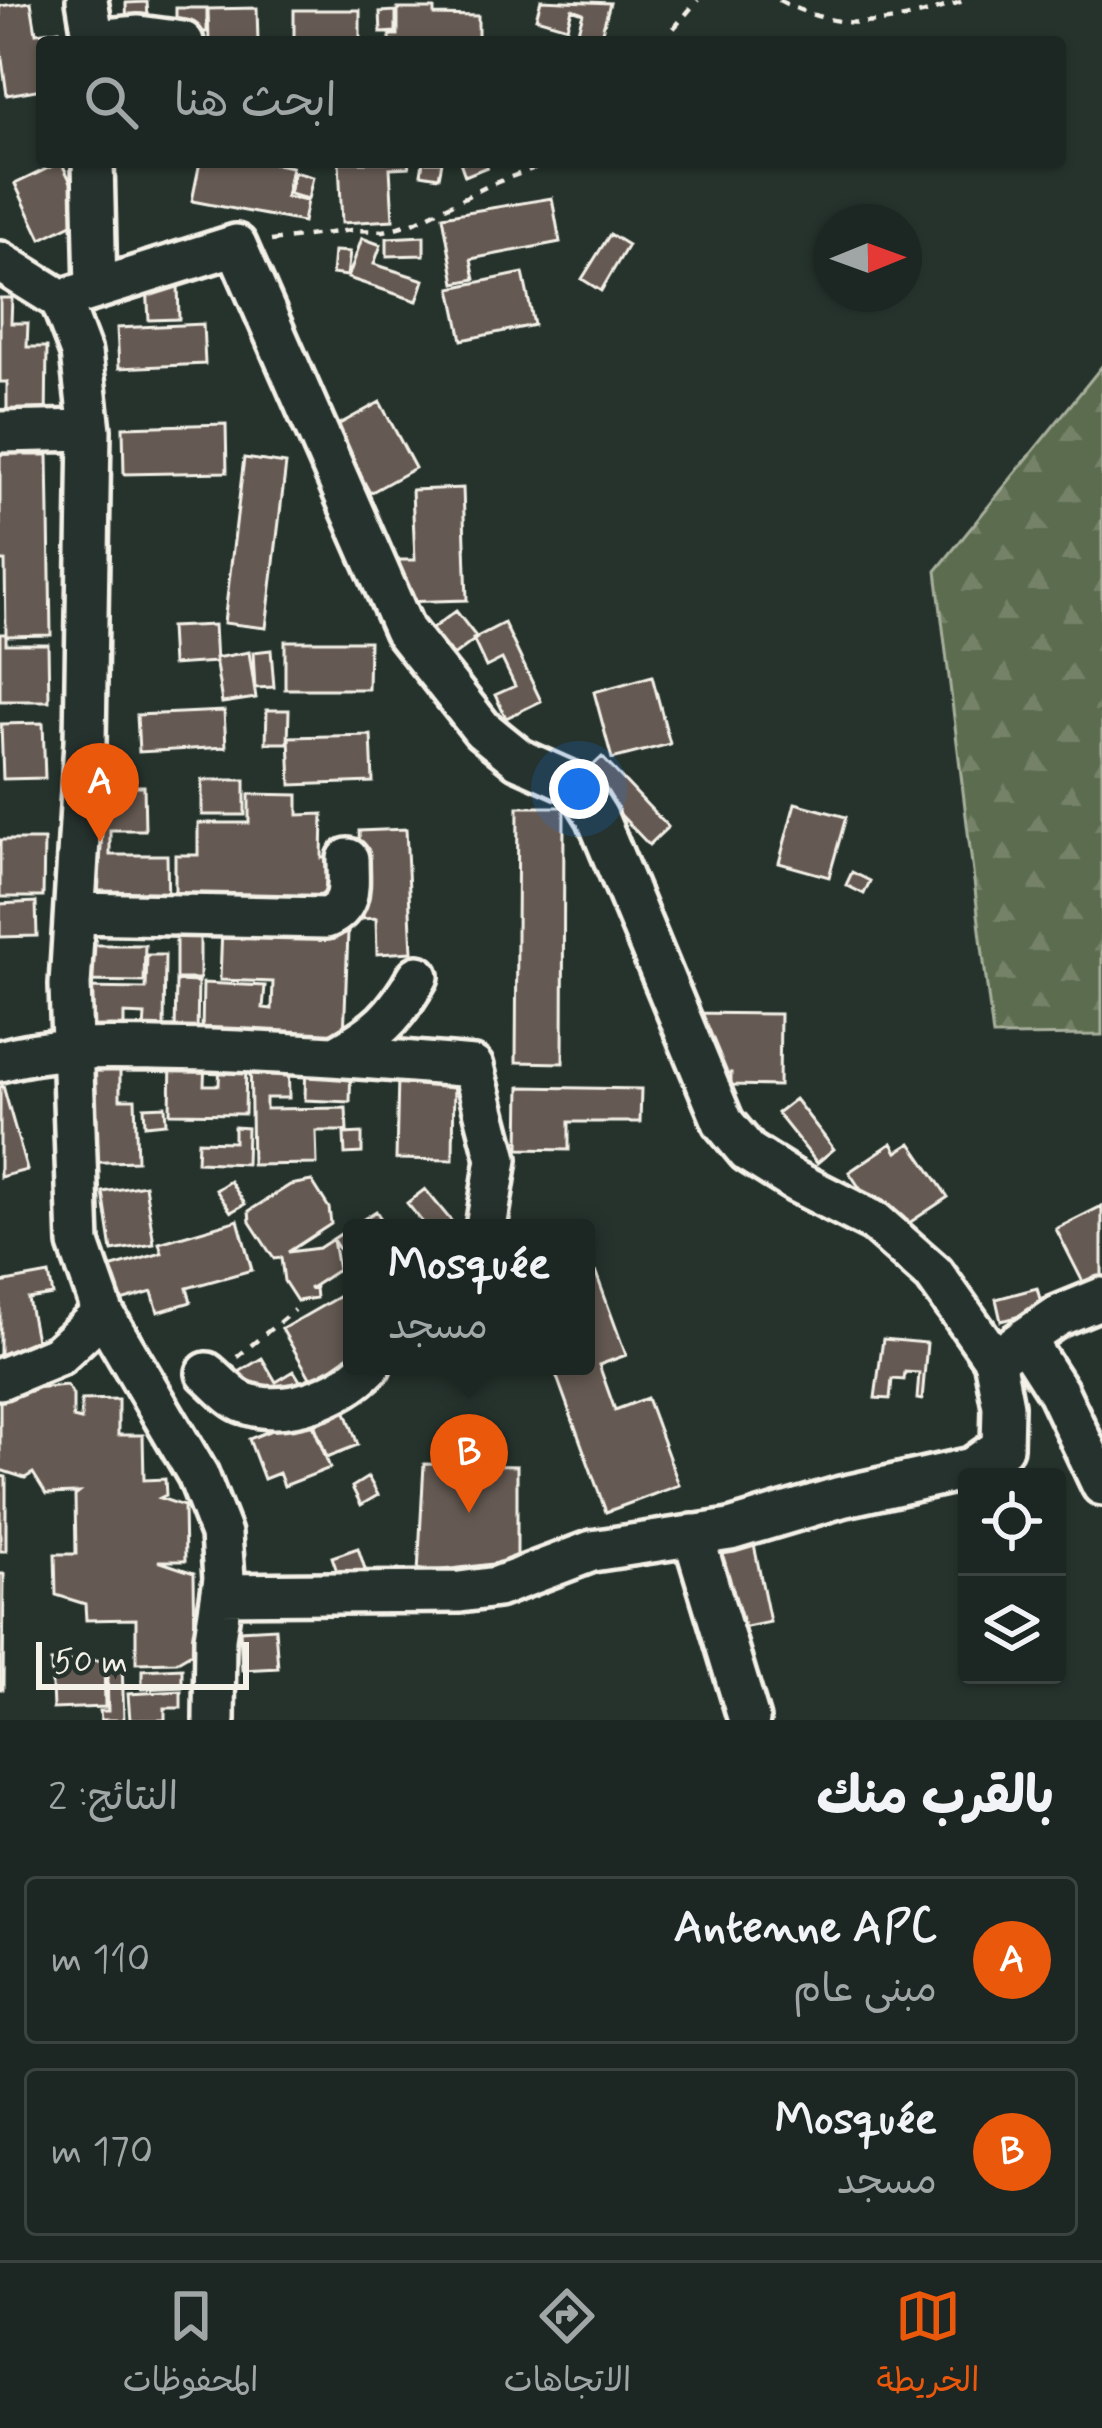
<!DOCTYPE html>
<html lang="ar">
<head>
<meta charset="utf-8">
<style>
	body { margin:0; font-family:Mynerve,"Playpen Sans Arabic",sans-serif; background:#29322f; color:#f1f3f6; direction:rtl }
	.controls { position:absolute; right:36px; bottom:36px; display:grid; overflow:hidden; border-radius:12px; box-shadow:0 3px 9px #0004 }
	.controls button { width:108px; height:108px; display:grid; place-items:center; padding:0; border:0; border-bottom:3px solid #3a4340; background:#1c2622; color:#f1f3f6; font:60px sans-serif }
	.compass { position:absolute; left:814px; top:204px; width:108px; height:108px; border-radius:50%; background:#1c2622; box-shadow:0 3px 9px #0004; rotate:89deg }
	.scale { position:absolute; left:36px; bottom:30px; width:213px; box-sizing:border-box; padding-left:12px; border:6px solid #f4f1e8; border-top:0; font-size:33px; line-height:42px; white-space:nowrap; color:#f4f1e8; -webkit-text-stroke:9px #26332d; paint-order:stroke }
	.you { position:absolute; left:579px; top:789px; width:42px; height:42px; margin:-30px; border:9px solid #fff; border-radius:50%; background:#1a73e8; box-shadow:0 0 0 18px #1a73e833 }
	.badge { display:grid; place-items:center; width:78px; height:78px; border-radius:50%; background:#ea580c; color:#fff; font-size:39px; font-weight:700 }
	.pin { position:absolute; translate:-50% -99px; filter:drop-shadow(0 3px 6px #0008) }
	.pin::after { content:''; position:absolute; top:63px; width:42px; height:36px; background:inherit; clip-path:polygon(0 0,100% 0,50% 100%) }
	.popup { position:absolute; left:343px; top:1219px; width:252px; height:156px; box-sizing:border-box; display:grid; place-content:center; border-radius:12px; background:#1c2622; filter:drop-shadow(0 3px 9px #0005); font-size:39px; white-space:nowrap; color:#a0a5a5 }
	.popup b { font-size:45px; color:#f1f3f6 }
	.popup::after { content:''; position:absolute; left:50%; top:100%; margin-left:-24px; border:24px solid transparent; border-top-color:#1c2622 }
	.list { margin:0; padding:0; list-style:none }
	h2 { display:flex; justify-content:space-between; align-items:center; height:156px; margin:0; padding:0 48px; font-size:51px }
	h2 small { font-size:39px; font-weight:400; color:#a0a5a5 }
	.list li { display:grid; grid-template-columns:78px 1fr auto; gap:36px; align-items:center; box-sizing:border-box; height:168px; margin:0 24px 24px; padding:0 24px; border:3px solid #3a4340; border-radius:12px }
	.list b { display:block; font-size:45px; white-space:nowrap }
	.list p { margin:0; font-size:39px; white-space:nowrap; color:#a0a5a5 }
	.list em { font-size:39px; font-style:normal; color:#a0a5a5 }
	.icon { flex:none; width:66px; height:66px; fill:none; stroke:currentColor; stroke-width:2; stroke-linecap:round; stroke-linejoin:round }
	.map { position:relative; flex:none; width:1102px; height:1720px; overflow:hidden; direction:ltr }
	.search { position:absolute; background:#1c2622; box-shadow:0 3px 9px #0004; left:36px; right:36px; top:36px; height:132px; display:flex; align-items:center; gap:30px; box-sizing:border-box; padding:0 42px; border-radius:12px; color:#a0a5a5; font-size:45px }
	.sheet { height:540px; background:#1c2622 }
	nav { display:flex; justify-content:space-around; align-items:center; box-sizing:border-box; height:168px; border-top:3px solid #3a4340; background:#1c2622; font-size:33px; color:#a0a5a5 }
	nav a { display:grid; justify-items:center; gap:6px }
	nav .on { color:#ea580c }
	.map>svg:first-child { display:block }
	.forest { fill:url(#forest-firs); stroke:#a8af9c; stroke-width:3 }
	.building { fill:#655a52; stroke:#f4f1e8; stroke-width:3 }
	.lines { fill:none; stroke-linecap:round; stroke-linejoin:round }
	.minor-casing { stroke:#f4f1e8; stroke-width:48 }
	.path { stroke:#f4f1e8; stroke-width:4.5; stroke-dasharray:9 9; stroke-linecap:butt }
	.minor { stroke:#26332d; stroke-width:39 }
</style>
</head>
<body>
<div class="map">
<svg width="1102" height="1720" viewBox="0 0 1102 1720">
	<defs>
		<pattern id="forest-firs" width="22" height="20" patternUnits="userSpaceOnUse" patternTransform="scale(3)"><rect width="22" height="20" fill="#5c6d4f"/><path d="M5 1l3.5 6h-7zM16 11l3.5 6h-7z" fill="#748268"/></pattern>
	</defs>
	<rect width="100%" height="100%" fill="#26332d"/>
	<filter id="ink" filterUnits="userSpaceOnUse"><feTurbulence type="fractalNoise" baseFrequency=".00833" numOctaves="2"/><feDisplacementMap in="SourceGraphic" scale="24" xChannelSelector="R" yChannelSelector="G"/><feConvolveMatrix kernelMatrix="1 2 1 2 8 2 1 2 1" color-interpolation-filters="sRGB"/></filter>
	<g filter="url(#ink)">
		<path class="forest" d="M1102 366V1035L993 1036 936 571Z"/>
		<path class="building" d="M541 0 610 3 599 42 576 38 583 13 572 9 567 27 536 18Z
			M31 2 36 33 59 30 60 42H42V89L7 95 0 45V6Z
			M147 2 149 30 127 31 126 3Z
			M176 8H207V32H176Z
			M257 8 258 42H209L208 9Z
			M398 9H434V15L478 16V40L390 42V35H398Z
			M294 10H360V40L294 42Z
			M396 11V32L381 33 380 12Z
			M61 162 88 216 41 239 15 184Z
			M200 162H266L292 167 286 197 307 201 303 222 192 201Z
			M339 162H408L409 167 390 168 393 220 342 223Z
			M423 162H442L439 177 421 174Z
			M460 162H486L487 167 465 176Z
			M294 172 313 177 308 199 289 194Z
			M552 198 560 242 471 259 475 279 455 283 443 216Z
			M610 234 628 245 601 291 582 279Z
			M424 236V255L387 256V238Z
			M362 238 381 245 374 264 424 280 417 301 348 278Z
			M334 251 350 252 347 276 332 274Z
			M523 273 534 325 462 340 451 288Z
			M178 284 179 319 149 320 147 286Z
			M0 298H12L11 323H28L27 347H47L46 423H7V382H0Z
			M203 324 205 364 119 368 117 328Z
			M380 402 415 468 370 493 334 427Z
			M226 424 227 472 124 474 123 427Z
			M0 445H26V455H48L51 635 6 636 5 561H0Z
			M244 458 286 464 266 628 224 623Z
			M463 488 467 600 401 602 399 560H415L412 490Z
			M456 611 477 638 443 664 422 636Z
			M504 623 541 701 506 718 495 695 515 686 502 659 486 667 473 639Z
			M214 625 216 662 172 665 170 627Z
			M0 634H6V644H48L49 701H0Z
			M285 641H369L368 689H285Z
			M271 650 274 687 255 688 253 652Z
			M249 652 256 698 222 703 215 658Z
			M652 676 670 744 612 759 594 692Z
			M267 710H289L288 743H266Z
			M224 711 226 747 139 752 137 715Z
			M43 723 45 778 3 779 1 724Z
			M371 735 373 782 291 785 289 737Z
			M602 757 668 827 649 845 583 775Z
			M202 780H245V815H202Z
			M88 786H144L145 830H110V855H167L168 907 90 908Z
			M249 794 298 795V815L323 814 322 858H347L346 907 175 906V855H198V823H249Z
			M795 803 846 817 829 877 779 863Z
			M518 807H564L563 1063 516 1062Z
			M406 829 412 952 377 954 376 918 363 919 359 831Z
			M0 840H44L43 897H0Z
			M852 872 870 881 864 894 846 885Z
			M36 902 37 936 0 937V904Z
			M176 925H200V979H176Z
			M222 927 348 932 344 1037 202 1032 203 983 265 986 263 1008 272 1009 273 982 220 980Z
			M84 945H145L144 982 84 981Z
			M147 955H165L164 1030 144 1029 145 1015 124 1014V1035L81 1034 82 988 146 989Z
			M176 981 198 982 197 1034H175Z
			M687 1013 780 1014 779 1086 731 1085V1073L701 1072Z
			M288 1054 289 1098H266V1109L346 1108 347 1131H316L317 1164 252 1165 250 1055Z
			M171 1057 205 1058 204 1085H219L220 1060 246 1061 245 1114 170 1113Z
			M306 1058 351 1059 350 1102 305 1100Z
			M84 1065H120V1099H135L137 1161 78 1163Z
			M398 1077 454 1078 453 1160 396 1159Z
			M3 1086 27 1170 0 1177V1087Z
			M520 1087 641 1089 640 1122H569V1150L519 1149Z
			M795 1099 834 1149 817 1163 777 1113Z
			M165 1106 166 1123 145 1125 144 1107Z
			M234 1127 247 1128 246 1164 197 1162 198 1141 234 1142Z
			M362 1133V1153L345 1154 344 1134Z
			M892 1143 897 1152 911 1143 948 1197 891 1235 849 1172Z
			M230 1181 245 1204 231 1212 216 1190Z
			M312 1181 329 1208 331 1224 288 1252 319 1248 376 1211 387 1228H352V1269L333 1240 338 1270 309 1289 315 1288 316 1298 297 1301 284 1281 281 1258 274 1259 250 1222 249 1211 290 1185Z
			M145 1185 154 1244 112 1251 103 1192Z
			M425 1189 453 1223 447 1228H427L407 1203Z
			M1102 1206V1283L1087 1290 1056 1229Z
			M238 1220 252 1270 187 1288 191 1302 158 1312 152 1292 118 1302 109 1268 162 1253 159 1243Z
			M586 1267 589 1276 596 1273 626 1355 599 1365 615 1410 647 1398 679 1485 606 1512 553 1366H586Z
			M49 1274 53 1295 28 1299 38 1350 0 1357V1283Z
			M1037 1288 1043 1310 1001 1321 996 1299Z
			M352 1289V1358L312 1381 282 1329Z
			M883 1339 927 1343 922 1400 917 1399 919 1373 905 1372 904 1380 892 1379 890 1399 875 1398Z
			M262 1358 276 1382 294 1371 307 1392 252 1407 234 1375Z
			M67 1385 73 1395V1418L81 1420V1400L118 1399V1435H143L144 1480 165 1479 166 1495 160 1498 184 1506 185 1561H158L194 1573 195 1651 176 1662 136 1663V1619L86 1620 85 1604 56 1595 55 1554H76L75 1496 79 1493 46 1494 33 1473 25 1478 0 1470V1391Z
			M342 1401 358 1445 327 1457 310 1413Z
			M309 1415 330 1468 284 1486 279 1473 264 1479 249 1439Z
			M424 1464 517 1466V1561L418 1573Z
			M0 1476 6 1477V1551H0Z
			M368 1477 378 1495 361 1505 352 1487Z
			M753 1540 770 1622 728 1631 716 1548Z
			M358 1548 366 1572 340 1580 332 1557Z
			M0 1574H4L3 1689H0Z
			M275 1628 278 1668 242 1670 240 1630Z
			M104 1660 105 1707 53 1709 51 1662Z
			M122 1664 124 1720H101L100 1711H108L107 1665Z
			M182 1668V1687L142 1689V1670Z
			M181 1691V1708H165V1720H130L128 1694Z"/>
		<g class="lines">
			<g class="minor-casing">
				<path id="minor" d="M87 0 94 42
					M94 40 139 36 183 42
					M93 162 96 289
					M0 262 61 300 81 353 90 430 85 742 70 985 79 1244 103 1313 198 1475 221 1534 224 1579 215 1638 214 1720
					M61 300 236 245 404 630 482 729 519 759 577 785 597 817 723 1122 748 1152 796 1182 875 1222 934 1274 994 1359 1003 1406 1002 1447 972 1468 841 1497 730 1530 592 1551 497 1587 460 1592 222 1594
					M0 432 90 430
					M76 913 326 918C353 906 348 886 348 859
					M336 1056C378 1032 394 1019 418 976
					M0 1061C50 1046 106 1048 157 1049 263 1050 368 1058 473 1067L497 1159 486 1228
					M1024 1339 1058 1392 1102 1485
					M1004 1353 1058 1316 1102 1298
					M207 1373C218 1382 232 1399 245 1403 286 1418 342 1395 370 1366
					M0 1379 58 1355 103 1313
					M693 1535 749 1720"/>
			</g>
			<path class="path" d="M779 0C847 36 896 24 966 0
				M662 42 698 0
				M271 241 351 230 384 231 413 223 492 184 551 162
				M237 1357 294 1310"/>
			<use href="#minor" class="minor"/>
		</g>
	</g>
</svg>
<div class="controls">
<button><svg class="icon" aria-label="locate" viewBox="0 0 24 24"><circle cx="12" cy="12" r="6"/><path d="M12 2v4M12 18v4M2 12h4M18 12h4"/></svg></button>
<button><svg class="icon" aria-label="layers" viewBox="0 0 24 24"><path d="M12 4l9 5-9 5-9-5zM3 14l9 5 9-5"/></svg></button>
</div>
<svg class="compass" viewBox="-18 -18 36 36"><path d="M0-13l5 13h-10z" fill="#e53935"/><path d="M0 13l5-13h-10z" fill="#a0a5a5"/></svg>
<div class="scale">50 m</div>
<div class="you"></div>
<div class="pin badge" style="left:100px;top:842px">A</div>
<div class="pin badge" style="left:469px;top:1513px">B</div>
<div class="popup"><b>Mosquée</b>مسجد</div>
<div class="search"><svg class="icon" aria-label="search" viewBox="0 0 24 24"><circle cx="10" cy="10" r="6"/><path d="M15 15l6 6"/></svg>ابحث هنا</div>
</div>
<section class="sheet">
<h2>بالقرب منك<small>النتائج: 2</small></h2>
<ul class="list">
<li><span class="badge">A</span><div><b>Antenne APC</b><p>مبنى عام</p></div><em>110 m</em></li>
<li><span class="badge">B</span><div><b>Mosquée</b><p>مسجد</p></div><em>170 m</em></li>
</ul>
</section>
<nav>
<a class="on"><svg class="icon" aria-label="map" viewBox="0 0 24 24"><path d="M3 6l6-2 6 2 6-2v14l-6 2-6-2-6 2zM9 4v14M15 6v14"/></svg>الخريطة</a>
<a><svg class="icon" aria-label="directions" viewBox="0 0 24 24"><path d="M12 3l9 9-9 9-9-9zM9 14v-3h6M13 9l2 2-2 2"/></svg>الاتجاهات</a>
<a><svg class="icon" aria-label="saved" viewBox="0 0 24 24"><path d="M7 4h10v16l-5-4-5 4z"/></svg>المحفوظات</a>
</nav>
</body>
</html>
